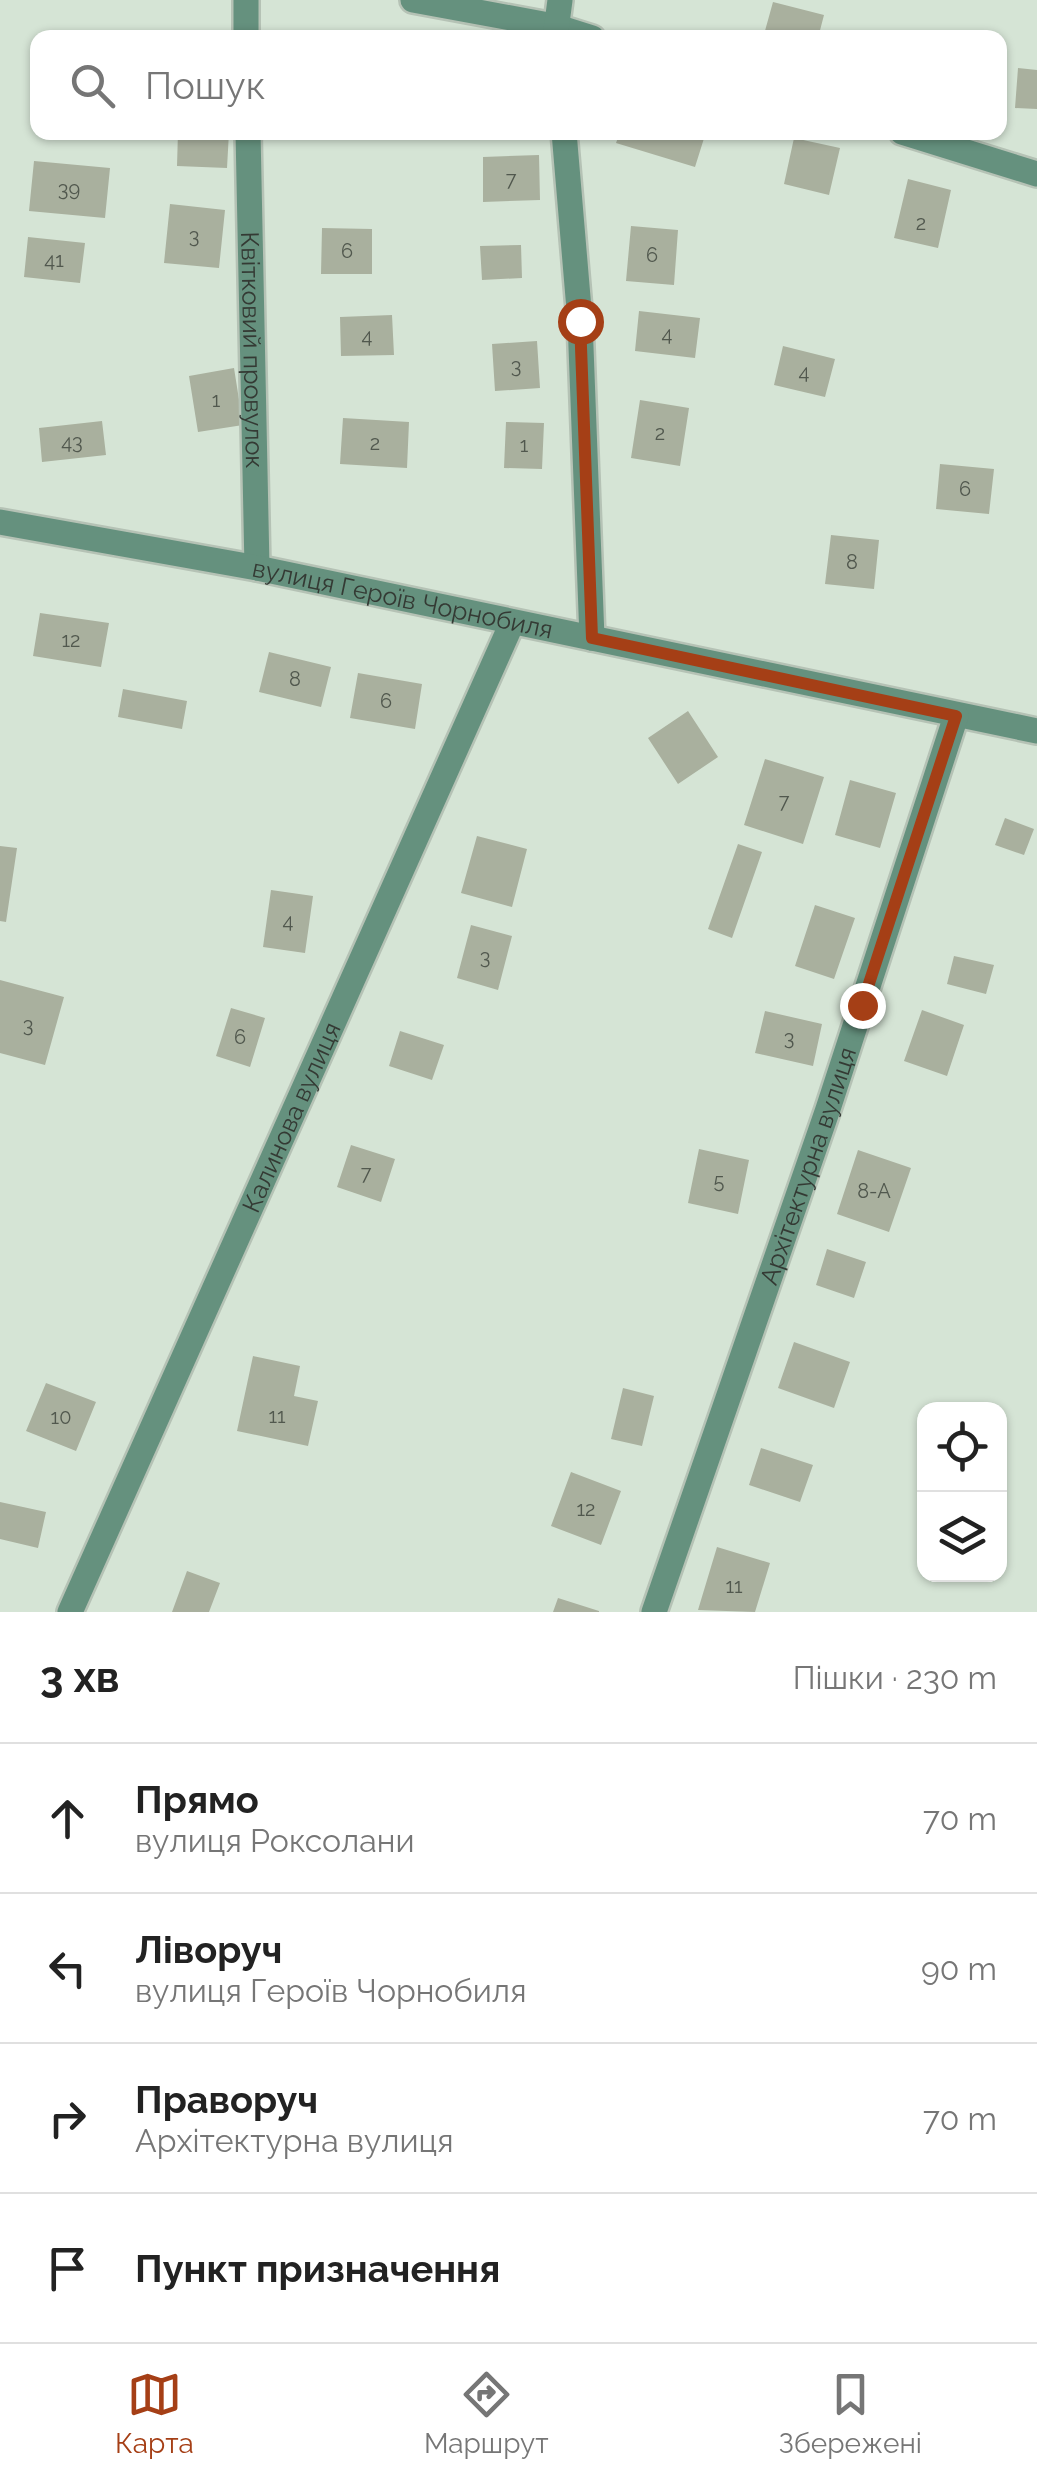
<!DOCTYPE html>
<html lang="uk">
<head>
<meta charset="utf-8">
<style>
	body { margin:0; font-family:Raleway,sans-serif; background:#f2f2f2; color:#222 }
	.controls { position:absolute; right:30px; bottom:30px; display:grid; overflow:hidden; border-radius:20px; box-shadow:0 2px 8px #0004 }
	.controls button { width:90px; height:90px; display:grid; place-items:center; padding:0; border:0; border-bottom:2px solid #e0e0e0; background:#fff; color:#222; font:50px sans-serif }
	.stop { position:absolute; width:30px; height:30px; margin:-22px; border:8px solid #a53f16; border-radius:50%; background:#fff }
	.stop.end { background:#a53f16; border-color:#fff; box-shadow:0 2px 10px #0008 }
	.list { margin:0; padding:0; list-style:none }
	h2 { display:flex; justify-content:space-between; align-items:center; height:130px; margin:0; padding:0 40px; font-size:42px }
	h2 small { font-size:32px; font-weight:400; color:#767676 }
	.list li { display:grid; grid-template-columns:65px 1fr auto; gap:30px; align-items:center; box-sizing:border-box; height:150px; padding:0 40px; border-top:2px solid #e0e0e0 }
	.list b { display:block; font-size:38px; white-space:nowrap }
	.list p { margin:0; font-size:32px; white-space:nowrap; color:#767676 }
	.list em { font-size:32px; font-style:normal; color:#767676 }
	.icon { flex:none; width:55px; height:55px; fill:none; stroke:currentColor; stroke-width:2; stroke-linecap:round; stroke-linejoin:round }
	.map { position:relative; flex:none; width:1037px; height:1612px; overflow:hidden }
	.search { position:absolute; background:#fff; box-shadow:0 2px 8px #0004; left:30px; right:30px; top:30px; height:110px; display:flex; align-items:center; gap:25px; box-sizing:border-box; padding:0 35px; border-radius:20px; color:#767676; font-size:38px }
	.sheet { height:730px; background:#fff }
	nav { display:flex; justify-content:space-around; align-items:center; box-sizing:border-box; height:140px; border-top:2px solid #e0e0e0; background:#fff; font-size:28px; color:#767676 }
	nav a { display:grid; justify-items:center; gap:5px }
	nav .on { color:#a53f16 }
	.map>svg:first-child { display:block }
	.building { fill:#a9b09e }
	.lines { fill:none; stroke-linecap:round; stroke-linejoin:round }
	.minor-casing { stroke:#b5c2b5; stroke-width:30 }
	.minor { stroke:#65917e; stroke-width:25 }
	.route { stroke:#a53f16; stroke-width:12 }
	.labels { text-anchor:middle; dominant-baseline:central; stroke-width:9; stroke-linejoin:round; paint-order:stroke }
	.number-label { font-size:20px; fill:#51584e }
	.street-label { font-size:25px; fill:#343a34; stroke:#e3f2e2 }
</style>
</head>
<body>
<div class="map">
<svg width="1037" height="1612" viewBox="0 0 1037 1612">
	<rect width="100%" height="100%" fill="#d5e4d5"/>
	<path class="building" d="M773 2 824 15 818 38H763Z
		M1018 68 1037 70V109L1015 108Z
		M178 132H229L227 168 177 166Z
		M620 132H706L695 167 616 143Z
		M794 138 840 148 829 195 784 184Z
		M539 155 540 200 483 202V157Z
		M34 161 110 168 105 218 29 211Z
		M908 179 951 190 938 248 894 238Z
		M170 204 225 210 219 268 164 263Z
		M631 226 678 230 674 285 626 281Z
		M322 228 372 229V274H321Z
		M28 237 85 243 80 283 24 277Z
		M521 245 522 278 482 280 480 246Z
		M639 311 700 318 695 358 635 351Z
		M392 315 394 355 341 356 340 317Z
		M537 341 540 388 495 391 492 344Z
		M783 346 835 359 825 397 774 385Z
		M234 368 243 425 198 432 189 376Z
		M640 400 689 408 680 466 631 458Z
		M343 418 409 422 407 468 340 464Z
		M102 421 106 455 42 462 39 428Z
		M506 422 544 423 542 469 504 468Z
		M940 464 994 469 989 514 936 509Z
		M831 535 879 540 874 589 825 584Z
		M40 613 109 623 101 667 33 656Z
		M269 652 331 667 321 707 259 692Z
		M358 673 422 684 415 729 350 718Z
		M123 689 187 701 182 729 118 717Z
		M688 711 718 757 678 784 648 738Z
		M765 759 824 777 803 844 744 825Z
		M850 780 896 793 880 848 835 835Z
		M1005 818 1034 829 1024 855 995 845Z
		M477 836 527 849 512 907 461 893Z
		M738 844 762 852 732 938 708 929Z
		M0 846 17 848 6 922 0 921Z
		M271 890 313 896 305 953 263 947Z
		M815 905 855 918 834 979 795 966Z
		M471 925 512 936 498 990 457 978Z
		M954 956 994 965 986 994 947 984Z
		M0 980 64 997 45 1065 0 1053Z
		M231 1008 265 1018 250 1067 216 1056Z
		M922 1010 964 1025 947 1076 904 1061Z
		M765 1011 822 1024 813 1066 755 1053Z
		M400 1031 444 1045 432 1080 389 1066Z
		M351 1145 395 1159 381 1202 337 1187Z
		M699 1149 749 1160 738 1214 688 1203Z
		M858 1150 911 1168 889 1232 837 1214Z
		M827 1249 866 1262 854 1298 816 1285Z
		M794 1342 850 1362 834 1408 778 1388Z
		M253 1356 300 1366 294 1396 318 1401 308 1446 237 1431Z
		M46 1383 96 1402 76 1451 26 1431Z
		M623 1388 654 1396 642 1446 611 1439Z
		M761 1448 813 1465 800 1502 749 1485Z
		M571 1472 621 1491 601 1545 551 1526Z
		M0 1502 46 1512 38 1548 0 1539Z
		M717 1547 770 1563 755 1612 698 1610Z
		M187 1571 220 1583 209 1612H172Z
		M558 1598 599 1611V1612H553Z"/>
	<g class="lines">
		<g class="minor-casing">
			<g id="minor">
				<path d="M246 0V38"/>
				<path d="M413 0 554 26 592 38"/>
				<path d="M555 38 560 0"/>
				<path id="s1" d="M248 132 257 568"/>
				<path d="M564 132 580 321 592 638"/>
				<path d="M902 132 1037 174"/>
				<path id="s2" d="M0 522 257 568 1037 731"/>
				<path id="s3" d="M70 1612 512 623"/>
				<path id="s4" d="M654 1612 828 1109 956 716"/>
			</g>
		</g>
		<use href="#minor" class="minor"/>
	</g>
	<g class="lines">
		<path class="route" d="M580 321 592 638 956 716 862 1005"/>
	</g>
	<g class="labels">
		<g class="number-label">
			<text x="511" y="179">7</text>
			<text x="69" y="189">39</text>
			<text x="921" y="223">2</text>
			<text x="194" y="236">3</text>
			<text x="347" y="251">6</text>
			<text x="652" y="255">6</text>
			<text x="54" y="260">41</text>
			<text x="667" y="334">4</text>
			<text x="367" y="336">4</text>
			<text x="516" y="366">3</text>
			<text x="804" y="372">4</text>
			<text x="216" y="400">1</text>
			<text x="660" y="433">2</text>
			<text x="72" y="442">43</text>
			<text x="375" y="443">2</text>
			<text x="524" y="445">1</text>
			<text x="965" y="489">6</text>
			<text x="852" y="562">8</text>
			<text x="71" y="640">12</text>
			<text x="295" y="679">8</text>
			<text x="386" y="701">6</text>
			<text x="784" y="801">7</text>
			<text x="288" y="921">4</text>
			<text x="485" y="957">3</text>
			<text x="28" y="1025">3</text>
			<text x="240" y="1037">6</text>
			<text x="789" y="1038">3</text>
			<text x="366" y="1173">7</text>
			<text x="719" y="1181">5</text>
			<text x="874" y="1191">8-А</text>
			<text x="277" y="1416">11</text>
			<text x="61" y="1417">10</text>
			<text x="586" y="1509">12</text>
			<text x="734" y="1586">11</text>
		</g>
		<g class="street-label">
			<text stroke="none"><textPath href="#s1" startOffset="218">Квітковий провулок</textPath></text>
			<text stroke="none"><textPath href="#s2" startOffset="410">вулиця Героїв Чорнобиля</textPath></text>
			<text stroke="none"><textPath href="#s3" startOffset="542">Калинова вулиця</textPath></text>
			<text stroke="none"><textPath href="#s4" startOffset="472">Архітектурна вулиця</textPath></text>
		</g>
	</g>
</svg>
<div class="controls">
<button><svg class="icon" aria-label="locate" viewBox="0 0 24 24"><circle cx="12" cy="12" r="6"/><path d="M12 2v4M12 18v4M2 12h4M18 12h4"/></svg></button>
<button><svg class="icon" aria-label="layers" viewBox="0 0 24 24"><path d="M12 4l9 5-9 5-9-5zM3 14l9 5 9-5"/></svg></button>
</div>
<div class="stop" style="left:580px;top:321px"></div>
<div class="stop end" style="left:862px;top:1005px"></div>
<div class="search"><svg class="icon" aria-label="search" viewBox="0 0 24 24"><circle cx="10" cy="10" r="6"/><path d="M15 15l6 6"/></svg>Пошук</div>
</div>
<section class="sheet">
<h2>3 хв<small>Пішки · 230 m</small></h2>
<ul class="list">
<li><svg class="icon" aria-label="ahead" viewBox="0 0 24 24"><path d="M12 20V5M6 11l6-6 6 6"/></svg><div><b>Прямо</b><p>вулиця Роксолани</p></div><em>70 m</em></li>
<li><svg class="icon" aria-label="left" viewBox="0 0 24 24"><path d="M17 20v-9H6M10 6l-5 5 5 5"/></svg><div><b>Ліворуч</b><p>вулиця Героїв Чорнобиля</p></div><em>90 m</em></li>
<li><svg class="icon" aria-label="right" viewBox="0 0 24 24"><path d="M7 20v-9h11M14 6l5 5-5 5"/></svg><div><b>Праворуч</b><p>Архітектурна вулиця</p></div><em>70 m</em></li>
<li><svg class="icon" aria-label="arrive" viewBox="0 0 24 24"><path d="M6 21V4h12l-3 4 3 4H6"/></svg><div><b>Пункт призначення</b></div></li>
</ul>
</section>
<nav>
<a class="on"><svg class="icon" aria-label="map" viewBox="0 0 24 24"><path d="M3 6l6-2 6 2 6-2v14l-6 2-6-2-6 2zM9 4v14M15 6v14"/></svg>Карта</a>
<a><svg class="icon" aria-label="directions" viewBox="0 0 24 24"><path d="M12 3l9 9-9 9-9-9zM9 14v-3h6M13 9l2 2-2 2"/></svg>Маршрут</a>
<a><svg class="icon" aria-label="saved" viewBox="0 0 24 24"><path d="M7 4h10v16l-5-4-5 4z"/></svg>Збережені</a>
</nav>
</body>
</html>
